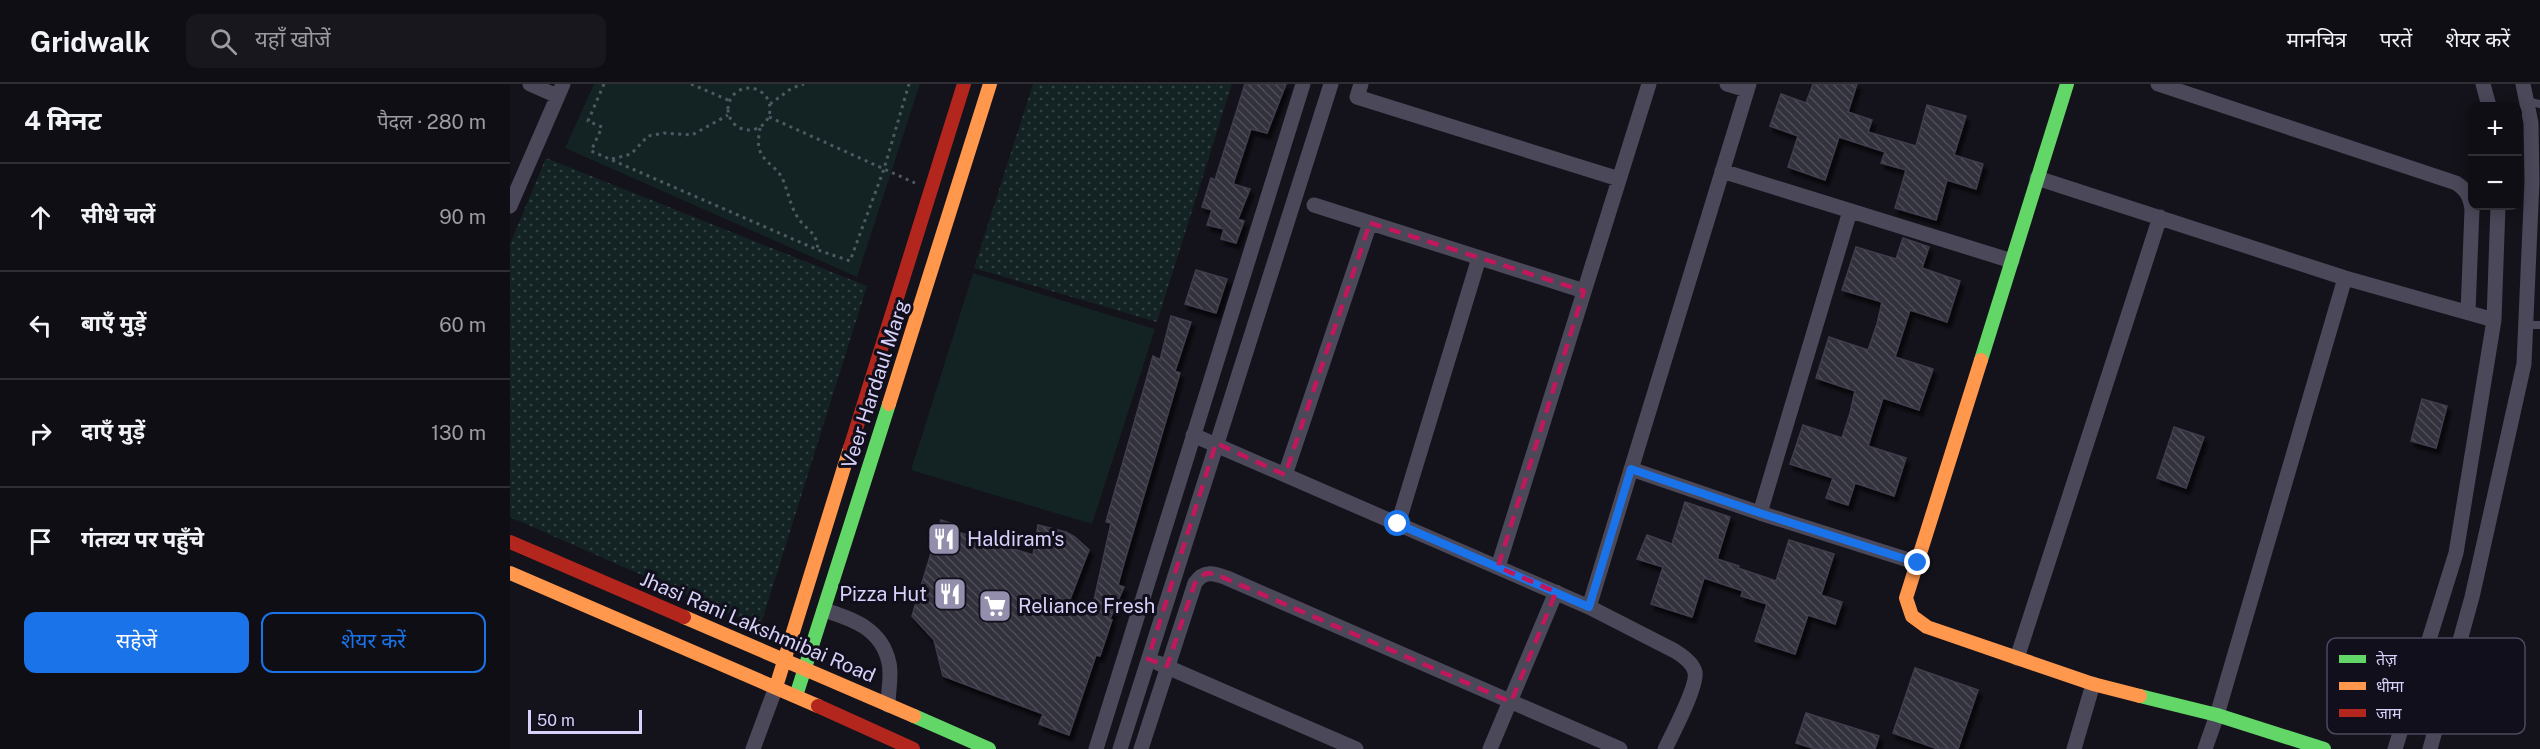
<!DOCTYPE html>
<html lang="hi">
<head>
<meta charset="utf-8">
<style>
	body { margin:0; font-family:"Public Sans","Noto Sans Devanagari",sans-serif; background:#18171d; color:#f1f3f6 }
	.controls { position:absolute; right:18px; top:18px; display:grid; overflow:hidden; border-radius:12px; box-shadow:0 3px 15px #0003 }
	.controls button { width:54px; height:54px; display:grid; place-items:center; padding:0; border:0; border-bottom:2px solid #2f2e34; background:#0f0e14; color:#f1f3f6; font:30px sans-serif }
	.scale { position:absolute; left:18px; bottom:15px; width:114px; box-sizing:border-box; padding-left:6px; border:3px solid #d8d1f9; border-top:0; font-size:16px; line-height:21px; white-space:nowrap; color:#d8d1f9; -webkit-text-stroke:4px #120f1d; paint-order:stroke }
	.stop { position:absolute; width:18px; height:18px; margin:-14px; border:4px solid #1a73e8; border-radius:50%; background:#fff }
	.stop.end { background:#1a73e8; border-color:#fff; box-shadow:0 2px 6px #0008 }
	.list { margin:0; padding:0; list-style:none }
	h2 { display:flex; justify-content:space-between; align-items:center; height:78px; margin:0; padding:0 24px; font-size:26px }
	h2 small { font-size:20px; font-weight:400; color:#9b9ca0 }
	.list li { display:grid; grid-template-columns:39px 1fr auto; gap:18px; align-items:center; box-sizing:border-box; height:108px; padding:0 24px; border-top:2px solid #2f2e34 }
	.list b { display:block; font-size:22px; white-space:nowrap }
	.list em { font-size:20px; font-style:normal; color:#9b9ca0 }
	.actions { display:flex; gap:12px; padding:18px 24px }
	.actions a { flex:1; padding:14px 0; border:2px solid #1a73e8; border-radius:12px; text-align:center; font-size:21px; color:#1a73e8 }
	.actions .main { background:#1a73e8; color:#fff }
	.icon { flex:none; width:33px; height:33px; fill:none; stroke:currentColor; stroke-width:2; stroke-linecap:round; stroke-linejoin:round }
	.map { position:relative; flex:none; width:2030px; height:665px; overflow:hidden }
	header { display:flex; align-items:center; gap:36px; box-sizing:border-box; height:84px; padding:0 30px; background:#0f0e14; border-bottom:2px solid #2f2e34 }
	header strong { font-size:28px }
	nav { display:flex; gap:33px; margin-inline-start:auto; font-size:21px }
	.search { width:420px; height:54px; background:#18171d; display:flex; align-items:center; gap:15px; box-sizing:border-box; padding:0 21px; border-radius:12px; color:#9b9ca0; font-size:22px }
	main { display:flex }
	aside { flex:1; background:#0f0e14 }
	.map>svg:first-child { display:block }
	.grass { fill:url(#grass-dots) }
	.park { fill:#132324 }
	.building { fill:url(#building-back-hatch); stroke:#413d4d; stroke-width:1.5; filter:url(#shadow) }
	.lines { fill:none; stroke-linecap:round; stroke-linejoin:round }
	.path { stroke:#4e5963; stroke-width:3; stroke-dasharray:3 4.5; stroke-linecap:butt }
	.lane { stroke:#4a4859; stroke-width:8 }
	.street { stroke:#4a4859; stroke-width:15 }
	.fast { stroke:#63d668; stroke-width:14 }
	.slow { stroke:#ff974d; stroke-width:14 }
	.jam { stroke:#b3261e; stroke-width:14 }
	.route { stroke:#1a73e8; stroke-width:8 }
	.marked { fill:none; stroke:#c2185b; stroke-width:4.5; stroke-dasharray:12 8; stroke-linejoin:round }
	.labels { text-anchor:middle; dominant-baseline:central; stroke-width:6; stroke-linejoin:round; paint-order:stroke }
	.street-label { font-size:20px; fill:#d8d1f9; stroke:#120f1d }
	.poi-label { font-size:20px; fill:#d8d1f9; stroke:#120f1d; text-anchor:start }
	.key { fill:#120f1d; stroke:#4d495f; stroke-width:1.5 }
	.key-label { font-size:16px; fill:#d8d1f9 }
</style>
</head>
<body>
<header>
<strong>Gridwalk</strong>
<div class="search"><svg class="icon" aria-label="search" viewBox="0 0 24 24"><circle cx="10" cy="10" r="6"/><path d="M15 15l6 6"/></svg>यहाँ खोजें</div>
<nav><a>मानचित्र</a><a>परतें</a><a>शेयर करें</a></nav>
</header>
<main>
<aside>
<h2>4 मिनट<small>पैदल · 280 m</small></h2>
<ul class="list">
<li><svg class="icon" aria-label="ahead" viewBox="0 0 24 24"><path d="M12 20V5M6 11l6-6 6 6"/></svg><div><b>सीधे चलें</b></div><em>90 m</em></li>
<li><svg class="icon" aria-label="left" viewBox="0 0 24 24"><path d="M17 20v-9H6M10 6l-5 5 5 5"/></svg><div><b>बाएँ मुड़ें</b></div><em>60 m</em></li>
<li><svg class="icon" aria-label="right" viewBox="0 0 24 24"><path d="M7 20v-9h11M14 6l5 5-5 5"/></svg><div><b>दाएँ मुड़ें</b></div><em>130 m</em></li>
<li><svg class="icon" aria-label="arrive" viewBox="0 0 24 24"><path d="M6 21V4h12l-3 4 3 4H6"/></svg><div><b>गंतव्य पर पहुँचे</b></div></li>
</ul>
<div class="actions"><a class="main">सहेजें</a><a>शेयर करें</a></div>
</aside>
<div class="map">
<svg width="2030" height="665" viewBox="0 0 2030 665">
	<defs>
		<pattern id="grass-dots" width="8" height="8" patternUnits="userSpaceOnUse" patternTransform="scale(1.5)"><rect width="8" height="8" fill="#132324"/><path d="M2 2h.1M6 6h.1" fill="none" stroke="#354245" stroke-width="1.8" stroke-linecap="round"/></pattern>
		<pattern id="building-back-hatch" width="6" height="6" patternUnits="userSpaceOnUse" patternTransform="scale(1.5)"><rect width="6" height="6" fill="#32303c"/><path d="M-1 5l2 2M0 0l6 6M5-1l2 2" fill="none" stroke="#4f4d59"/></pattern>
		<filter id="shadow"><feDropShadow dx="3.5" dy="5.5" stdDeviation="1.5" flood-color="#0009"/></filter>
	</defs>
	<rect width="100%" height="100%" fill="#14121a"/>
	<path class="grass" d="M523 0H722L647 238 464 184Z
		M36 74 357 202 250 543 0 433V160Z"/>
	<path class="park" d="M84 0H410L347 193 55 64Z
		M463 189 645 245 582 440 401 386Z"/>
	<path class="building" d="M735 0H776L757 49 741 45 723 100 740 105 728 135 734 137 726 159 711 155 714 145 697 141 702 126 692 123 701 94 705 96Z
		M1303 0H1347L1338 28 1362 36 1358 48 1406 62 1417 21 1456 32 1444 71 1473 80 1466 105 1437 96 1426 136 1385 124 1396 86 1371 79 1375 68 1329 53 1315 96 1278 83 1288 52 1260 42 1271 10 1296 19Z
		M1393 154 1419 163 1412 184 1450 197 1437 238 1400 226 1385 273 1423 285 1409 326 1373 314 1358 362 1396 374 1384 412 1345 399 1338 421 1316 414 1323 394 1280 380 1293 341 1332 354 1340 329 1345 307 1306 294 1319 253 1358 266 1367 240 1372 218 1332 206 1346 163 1386 175Z
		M686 186 717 195 706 229 675 220Z
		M661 232 681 238 665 287 670 289 614 479 608 501 614 503 600 535 602 536 590 572 586 571 559 651 529 640 533 630 433 592 424 556 402 532 431 436 446 441 444 447 523 471 528 441 556 448 565 453 579 466 557 523 581 530 601 439 596 438 643 272 650 276Z
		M1912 315 1937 322 1926 364 1901 357Z
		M1664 343 1694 353 1676 404 1647 394Z
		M1175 418 1220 433 1207 475 1229 482 1228 484 1266 497 1279 456 1324 470 1311 511 1332 518 1325 540 1298 531 1285 570 1245 557 1257 520 1231 512 1233 507 1194 494 1182 533 1141 520 1153 483 1127 475 1137 451 1162 460Z
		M1405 584 1468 606 1448 665H1428L1383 649Z
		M1296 629 1369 652 1365 665H1306L1286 659Z"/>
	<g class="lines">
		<path class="path" d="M94 0 78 37 92 43 81 67 308 166 340 177 374 85 399 0
			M181 0 220 17
			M218 25a21 21 0 1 1 42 0a21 21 0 1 1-42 0Z
			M260 20 282 4 294 0
			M259 33 405 99
			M250 44C249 51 247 60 250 67 254 78 265 82 271 92 279 107 280 126 292 139 302 150 306 149 308 166
			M102 75 121 70 138 52 154 49 182 51 218 31"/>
		<path class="lane" d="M2016 17 2030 20
			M2017 241H2030"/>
		<path class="street" d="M20 0 47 12
			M851 0 847 13 1109 95
			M1217 0 1237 6
			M1648 0 1946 99C1957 106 1960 113 1962 125L1958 228
			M1973 0 1979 22
			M1212 87 1502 177
			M1527 94 1835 194 1984 236
			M804 121 1074 207
			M0 122 53 0
			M683 351 1079 523 1165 567C1173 572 1183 579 1185 588 1188 601 1162 651 1155 665
			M1121 385 1250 429 1408 479
			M775 391 860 139
			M1250 429 1340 127
			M888 440 969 174
			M988 483 1139 0
			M1079 523 1239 0
			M314 526C343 535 372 545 379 579 382 591 378 608 378 621
			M1507 574 1650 133
			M648 579 846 665
			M243 665 266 603
			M586 665 793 0
			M610 665 821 0
			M631 665 685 499C694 486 704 489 717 494L1110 665
			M980 665 1046 508
			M1564 665 1583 600
			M1695 665 1707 631 1835 194
			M1885 665 1946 469 1984 236 1988 122
			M1920 665 1962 513 2014 280 2022 98 2021 39 2013 0"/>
		<path class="fast" d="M1471 276 1557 0
			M286 612 379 320
			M1630 612 1707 631 1814 665
			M404 632 479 665"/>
		<path class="slow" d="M1471 276 1396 514 1402 532 1417 543 1583 600 1630 612
			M379 320 480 0
			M0 489 308 622
			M174 533 404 632
			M266 603 340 364"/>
		<path class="jam" d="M340 364 454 0
			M0 458 174 533
			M308 622 403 665"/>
	</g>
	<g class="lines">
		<path class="route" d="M888 440 1079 523 1121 385 1250 429 1408 479"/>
	</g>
	<path class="marked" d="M860 139 1074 207 988 483 1046 508 1001 618 705 490 696 489 685 499 657 582 638 575 706 359 775 391Z"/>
	<defs>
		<g id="restaurant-square" transform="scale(1.725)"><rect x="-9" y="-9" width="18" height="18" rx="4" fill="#938eab" stroke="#120f1d"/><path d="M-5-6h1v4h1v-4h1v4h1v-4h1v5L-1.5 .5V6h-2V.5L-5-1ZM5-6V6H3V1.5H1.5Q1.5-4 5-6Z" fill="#fff"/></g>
		<g id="supermarket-square" transform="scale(1.725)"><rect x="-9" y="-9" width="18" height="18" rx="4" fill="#938eab" stroke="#120f1d"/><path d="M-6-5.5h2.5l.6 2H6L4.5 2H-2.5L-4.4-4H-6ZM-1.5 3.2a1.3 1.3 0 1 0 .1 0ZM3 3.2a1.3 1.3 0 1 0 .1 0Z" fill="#fff"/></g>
	</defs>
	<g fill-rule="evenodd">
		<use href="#restaurant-square" x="434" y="455"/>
		<use href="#restaurant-square" x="440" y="510"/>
		<use href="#supermarket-square" x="485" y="522"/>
	</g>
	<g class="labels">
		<g class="street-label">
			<text transform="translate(365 300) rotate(-72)">Veer Hardaul Marg</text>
			<text transform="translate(248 543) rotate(23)">Jhasi Rani Lakshmibai Road</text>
		</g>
		<g class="poi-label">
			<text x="457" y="455">Haldiram's</text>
			<text x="417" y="510" text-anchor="end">Pizza Hut</text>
			<text x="508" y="522">Reliance Fresh</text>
		</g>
	</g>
	<rect x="1817" y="554" width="198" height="96" rx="9" class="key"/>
	<rect x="1829" y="571" width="27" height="8" fill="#63d668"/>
	<rect x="1829" y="598" width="27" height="8" fill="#ff974d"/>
	<rect x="1829" y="625" width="27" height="8" fill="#b3261e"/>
	<g class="key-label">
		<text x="1866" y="581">तेज़</text>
		<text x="1866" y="608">धीमा</text>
		<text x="1866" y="635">जाम</text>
	</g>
</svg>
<div class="controls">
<button>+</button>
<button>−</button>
</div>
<div class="scale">50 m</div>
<div class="stop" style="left:888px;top:440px"></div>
<div class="stop end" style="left:1408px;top:479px"></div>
</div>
</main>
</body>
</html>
